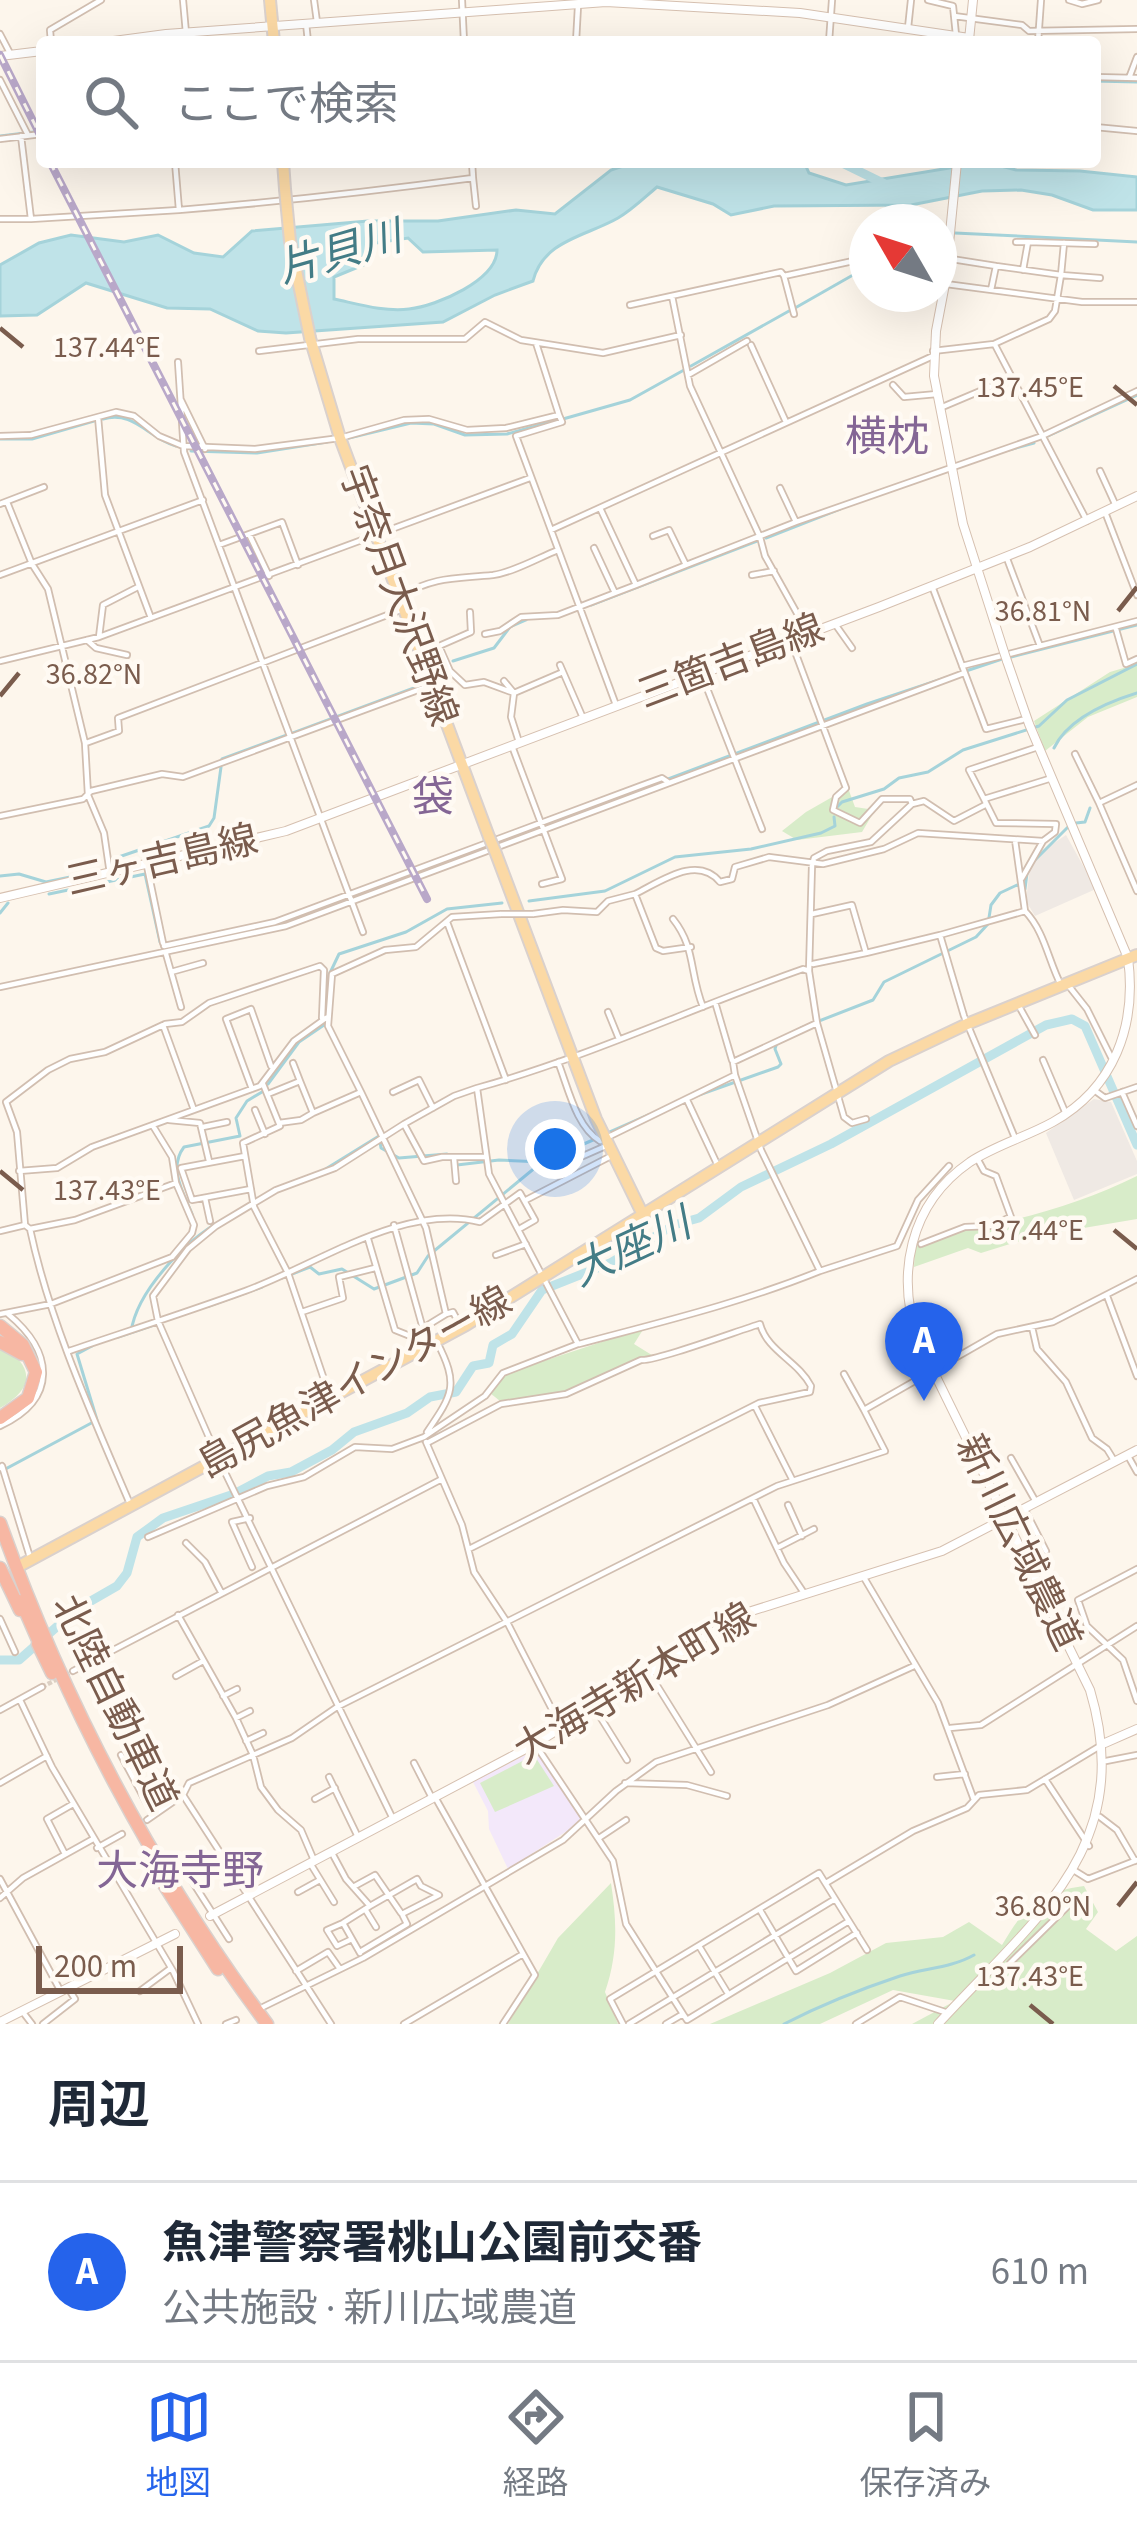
<!DOCTYPE html>
<html lang="ja">
<head>
<meta charset="utf-8">
<style>
	body { margin:0; font-family:"Source Sans 3","Noto Sans JP",sans-serif; background:#f6f6f7; color:#1f2937 }
	.compass { position:absolute; left:849px; top:204px; width:108px; height:108px; border-radius:50%; background:#fff; box-shadow:0 12px 48px #0002; rotate:309deg }
	.scale { position:absolute; left:36px; bottom:30px; width:147px; box-sizing:border-box; padding-left:12px; border:6px solid #7a5c4d; border-top:0; font-size:33px; line-height:42px; white-space:nowrap; color:#7a5c4d; -webkit-text-stroke:9px #fffaf3; paint-order:stroke }
	.you { position:absolute; left:555px; top:1149px; width:42px; height:42px; margin:-30px; border:9px solid #fff; border-radius:50%; background:#1a73e8; box-shadow:0 0 0 18px #1a73e833 }
	.badge { display:grid; place-items:center; width:78px; height:78px; border-radius:50%; background:#2563eb; color:#fff; font-size:39px; font-weight:700 }
	.pin { position:absolute; translate:-50% -99px; filter:drop-shadow(0 3px 6px #0008) }
	.pin::after { content:''; position:absolute; top:63px; width:42px; height:36px; background:inherit; clip-path:polygon(0 0,100% 0,50% 100%) }
	.list { margin:0; padding:0; list-style:none }
	h2 { display:flex; justify-content:space-between; align-items:center; height:156px; margin:0; padding:0 48px; font-size:51px }
	h2 small { font-size:39px; font-weight:400; color:#747a83 }
	.list li { display:grid; grid-template-columns:78px 1fr auto; gap:36px; align-items:center; box-sizing:border-box; height:180px; padding:0 48px; border-top:3px solid #e0e1e3 }
	.list b { display:block; font-size:45px; white-space:nowrap }
	.list p { margin:0; font-size:39px; white-space:nowrap; color:#747a83 }
	.list em { font-size:39px; font-style:normal; color:#747a83 }
	.icon { flex:none; width:66px; height:66px; fill:none; stroke:currentColor; stroke-width:2; stroke-linecap:round; stroke-linejoin:round }
	.map { position:relative; flex:none; width:1137px; height:2024px; overflow:hidden }
	.search { position:absolute; background:#fff; box-shadow:0 12px 48px #0002; left:36px; right:36px; top:36px; height:132px; display:flex; align-items:center; gap:30px; box-sizing:border-box; padding:0 42px; border-radius:12px; color:#747a83; font-size:45px }
	.sheet { height:336px; background:#fff }
	nav { display:flex; justify-content:space-around; align-items:center; box-sizing:border-box; height:168px; border-top:3px solid #e0e1e3; background:#fff; font-size:33px; color:#747a83 }
	nav a { display:grid; justify-items:center; gap:6px }
	nav .on { color:#2563eb }
	.map>svg:first-child { display:block }
	.industrial { fill:#efe9e4 }
	.education { fill:#f3e8fa }
	.green { fill:#d8ecc9 }
	.water { fill:#bfe3e8; stroke:#a5d3da; stroke-width:3; fill-rule:evenodd }
	.lines { fill:none; stroke-linecap:round; stroke-linejoin:round }
	.stream { stroke:#a5d3da; stroke-width:3 }
	.river { stroke:#bfe3e8; stroke-width:9 }
	.street-tunnel { stroke:#dcd0c4; stroke-width:4.5; stroke-dasharray:4.5 2; stroke-linecap:butt }
	.street-casing { stroke:#d1beb0; stroke-width:8 }
	.secondary-casing { stroke:#d6c0b0; stroke-width:10 }
	.primary-casing { stroke:#dad1cd; stroke-width:14 }
	.highway-casing { stroke:#dad1cd; stroke-width:15 }
	.street { stroke:#fff; stroke-width:4.5 }
	.secondary { stroke:#fff; stroke-width:8 }
	.primary { stroke:#fbd9a5; stroke-width:10 }
	.highway { stroke:#f7b7a3; stroke-width:12 }
	.rail-casing { stroke:#b9a8c9; stroke-width:8 }
	.rail { stroke:#fffaf3; stroke-width:3; stroke-dasharray:9; stroke-linecap:butt }
	.street-bridge-casing { stroke:#d1beb0; stroke-width:8; stroke-linecap:butt }
	.secondary-bridge-casing { stroke:#d6c0b0; stroke-width:10; stroke-linecap:butt }
	.primary-bridge-casing { stroke:#dad1cd; stroke-width:14; stroke-linecap:butt }
	.street-bridge { stroke:#fff; stroke-width:4.5 }
	.secondary-bridge { stroke:#fff; stroke-width:8 }
	.primary-bridge { stroke:#fbd9a5; stroke-width:10 }
	.ticks { fill:none; stroke:#7a5c4d; stroke-width:4.5 }
	.labels { text-anchor:middle; dominant-baseline:central; stroke-width:9; stroke-linejoin:round; paint-order:stroke }
	.street-label { font-size:39px; fill:#7a5c4d; stroke:#fffaf3 }
	.water-label { font-size:42px; font-style:italic; fill:#437c86; stroke:#fffaf3 }
	.neighbourhood-label { font-size:42px; fill:#846695; stroke:#fffaf3 }
	.ticks-label { font-size:30px; text-anchor:middle; fill:#7a5c4d; stroke:#fffaf3; stroke-width:9; stroke-linejoin:round; paint-order:stroke }
</style>
</head>
<body>
<div class="map">
<svg width="1137" height="2024" viewBox="0 0 1137 2024">
	<rect width="100%" height="100%" fill="#fdf6ec"/>
	<path class="industrial" d="M1066 835 1096 889 1035 916 1026 901 1030 867 1042 851Z
		M1094 1099 1111 1102 1137 1161V1174L1074 1200 1046 1133Z"/>
	<path class="education" d="M535 1750 581 1818 567 1831 508 1869 489 1829 488 1811 473 1782Z"/>
	<path class="green" d="M1137 664V697L1088 717 1045 751 1034 721 1110 672Z
		M848 788 855 807 875 810 862 832 797 840 782 831 806 812Z
		M1137 1176V1219L1036 1236 981 1253 968 1248 914 1267 915 1246C934 1243 950 1232 969 1229 1026 1219 1085 1202 1137 1176Z
		M644 1328 634 1344 655 1357C627 1360 602 1377 575 1388 553 1397 524 1401 500 1401L490 1393 504 1374Z
		M0 1345C33 1365 37 1387 0 1408Z
		M534 1755 554 1786 495 1812 480 1783Z
		M611 1883C617 1922 618 1954 605 1992L618 2024H508L558 1938Z
		M1084 1886 1098 1912 1086 1929 1116 1951 1137 1936V2024H912L955 2001 893 1990 820 2024H710L830 1973 886 1943 943 1937 969 1922 1002 1945C1025 1906 1039 1892 1084 1886Z"/>
	<path class="water" d="M635 162H804L809 173 846 185 986 162 1016 170 1080 171 1137 177V210H1093L1052 195 1021 190 982 191 911 205 774 206 731 215 713 204 657 187C645 197 632 210 618 218 587 236 543 240 533 281L495 295 443 322 286 333 258 331 210 309 167 308 86 283 37 315 0 316V265L39 243 71 235 124 242 158 235 194 253 223 257 252 231 368 221H438L516 210 555 214 611 170ZM408 238 423 252 497 250C497 280 437 306 409 309 384 312 358 304 334 299V277L368 263 376 243Z"/>
	<g class="lines">
		<path class="stream" d="M1095 81 1137 82
			M0 136 42 131
			M955 233 1137 242
			M795 308 867 267
			M691 366 789 311
			M103 419C134 410 148 438 176 446
			M563 419 630 400 684 370
			M1048 436 1137 395
			M349 438 411 423 434 424 465 435 507 434 557 420
			M0 439H32L94 421
			M191 451 257 453 327 442
			M1001 452 1034 443
			M766 538 840 509
			M591 605 757 541
			M1011 657 1137 625
			M453 661 494 648 510 627 526 620
			M293 733 422 685
			M1054 748C1068 719 1108 702 1137 693
			M222 759 287 735
			M836 808 842 802 884 789 899 778 928 772 963 750 1039 726 1067 700 1137 664
			M1076 823 1085 822 1090 808
			M498 843 867 704 1002 659
			M110 860 209 826 214 818 221 767
			M1035 860 1068 827
			M0 876 19 874 46 882 80 875
			M49 894 145 874 160 942
			M529 901 605 891 675 857 751 849 821 833 835 826 834 817
			M0 913 8 903
			M208 939 285 923 489 846
			M801 1028 873 1000 884 982 976 937 988 924 991 905 1000 893 1017 885 1025 889 1027 873
			M268 1084 299 1042 324 1025 329 975 339 954 406 932 447 909 502 903
			M696 1096 778 1067 781 1064 775 1049 777 1042
			M607 1133 648 1115
			M324 1170 379 1136 381 1148 399 1158 447 1154 457 1165 499 1160 542 1162
			M192 1214C183 1192 168 1168 184 1147L240 1136 236 1118 247 1101 262 1092
			M282 1278 310 1267 319 1274 342 1269 374 1289 417 1273 428 1256 542 1162 593 1140
			M209 1306 262 1287
			M131 1332C137 1289 192 1233 230 1216
			M118 1337 154 1325
			M0 1472 97 1420 77 1354 92 1346
			M784 2024C821 2005 861 1989 900 1976 925 1968 951 1968 974 1955"/>
		<path class="river" d="M840 162 885 184
			M0 1660H19L77 1609 117 1586 127 1573 137 1537 163 1518 234 1494 268 1476 291 1472 332 1450 354 1432 407 1413 430 1397 456 1392 473 1366 489 1363 493 1345 512 1334 542 1290 610 1263 674 1225 699 1218 741 1187 831 1144 1046 1025 1072 1019 1085 1026 1137 1145"/>
		<path class="street-tunnel" d="M42 1687 73 1671"/>
		<g class="street-casing">
			<path id="street" d="M183 0 186 33
				M314 0 317 22
				M462 0 464 42
				M928 0 953 6 956 35
				M1069 0 1082 4 1098 0
				M954 16 1022 25 1029 31 1137 29
				M306 23 308 42
				M908 28 911 0
				M0 34 11 55
				M51 42 50 30 101 0
				M576 42 578 6
				M829 42 832 0
				M1038 42 1041 0
				M1095 77 1137 78
				M1129 78 1137 57
				M0 80 28 135
				M1095 127 1137 131
				M0 139 42 134
				M473 178 476 206
				M179 210C277 202 375 191 473 178L472 162
				M0 219H31L21 136
				M31 219 179 210 175 162
				M1016 242H1028L1023 270
				M1028 242 1095 244
				M1064 243 1061 275 1100 278
				M939 257 996 266 991 290
				M784 276 794 314
				M946 284 1082 302H1137
				M672 296 690 386 760 537 765 556 808 633
				M630 305 781 272 784 276 867 258
				M751 345 786 422
				M995 345 1087 521
				M259 351 358 339H465L485 322 521 340 603 353 681 335
				M933 351 994 344 1049 319 1055 311 1061 275 996 266
				M178 362 184 452 363 932
				M688 375 747 341
				M893 385 904 397 937 394
				M181 400 205 449
				M940 408 1011 378
				M559 415 562 422 516 436 616 705
				M98 417 105 495 151 618
				M0 436 31 435 116 412 134 416 159 436 183 446 255 449 340 438 404 420 429 419 467 430 506 428 559 415 536 343
				M1100 471 1116 506
				M7 502 32 564 48 589 85 743 88 795 104 833 110 874
				M0 504 44 487
				M600 508 636 585 615 593
				M1105 512 1137 595
				M796 522 1042 436 1137 391
				M551 530 933 356
				M249 534 282 522 298 565
				M219 545 249 534 269 576
				M1006 556 1040 646
				M686 565 796 522 780 488
				M0 575 203 500
				M752 575 774 571
				M636 585 686 565 669 530 653 536
				M932 586 986 729 1022 720
				M399 596C438 576 452 579 493 575 514 572 538 558 558 550
				M835 624 852 648
				M1116 629 1126 664 1137 659
				M485 634 500 631 521 617 558 615 615 593 594 548
				M99 637 103 605 138 587
				M87 640 96 648 127 655
				M791 641 846 788 836 797 833 810 860 823 882 799H910L912 804 871 842 827 851 814 858 812 865 809 971 817 1023 844 1117 852 1123 866 1119
				M0 661 99 637 530 478
				M560 665 583 718
				M962 666 1137 621
				M450 671 439 646 471 632 470 612
				M701 673 762 829
				M504 681 514 693 563 672
				M86 743 119 731 118 718 403 609
				M512 746 562 879 542 884
				M1038 747 969 770 984 799 1052 778
				M1075 754 1099 803
				M1137 785 1099 803 1137 891
				M984 799 996 823 1056 824 1055 832 1043 841
				M912 804 924 801 954 821 985 805
				M0 816 83 799 91 791 162 774 183 777 437 683 450 671 465 685 484 682 514 693 511 717 519 742
				M1015 840 1025 911
				M147 866 163 943
				M533 914 563 910 597 912 608 901 635 894
				M812 914 852 905 866 953 940 935
				M673 919C696 948 689 972 703 1007
				M447 922 506 1080
				M164 946 275 922 640 786 662 778 668 782
				M691 947 663 951 656 948 635 894C660 882 697 854 720 882L732 879 735 867 769 857 823 864 884 849 918 833 1043 841 1022 878
				M166 954 181 1007
				M813 964 866 953
				M171 972 203 963
				M1068 985 1087 1009 1111 1057
				M0 987 286 926 964 673
				M715 1002 732 1060
				M1020 1008 1035 1035
				M608 1012 619 1039
				M165 1024 182 1022 209 1003 320 966 324 970 322 1018
				M1043 1060 1066 1114
				M558 1062C568 1087 576 1127 600 1141L735 1075 761 1150 820 1271C741 1303 661 1322 579 1344
				M735 1075 733 1062 817 1023
				M263 1084 280 1126 243 1143 254 1207 288 1273 329 1394
				M252 1089 226 1019 251 1009 271 1066
				M1094 1090 1105 1098 1137 1087
				M361 1092 426 1228 446 1314 410 1336
				M393 1092 419 1080 433 1108
				M1122 1092 1137 1126
				M268 1094 300 1081 293 1063
				M687 1100 718 1166
				M255 1110 265 1134
				M313 1113 361 1092 328 1026 332 974 385 950 416 947 452 917 501 914
				M169 1120 200 1123 209 1161
				M279 1123 301 1120 313 1113 300 1081
				M404 1124 454 1096 477 1088
				M203 1127 227 1122
				M1015 1138 964 1016 940 935 1025 911C1045 932 1048 960 1061 985
				M245 1156 181 1168 192 1200 251 1189
				M583 1156 608 1145
				M454 1158 456 1181
				M19 1171 57 1168 92 1147 260 1086 294 1041 326 1018
				M205 1198 210 1221
				M526 1200 613 1155
				M394 1225 423 1329
				M30 1229 75 1220 176 1183
				M0 1231 25 1225
				M368 1239 395 1330 410 1336 415 1347
				M921 1244 965 1227 990 1226 1011 1217 996 1176 984 1171 977 1158
				M496 1255 526 1244
				M820 1271 897 1246 918 1200 949 1166
				M1107 1296 1137 1376
				M302 1312 343 1298 339 1277 375 1268
				M0 1314 51 1304 172 1257 192 1233 194 1225 176 1183 172 1157 153 1126
				M446 1314 453 1312 461 1327
				M1032 1327 1037 1349 1066 1382 1092 1438 1107 1449 1115 1462
				M69 1351C128 1331 187 1312 245 1291 317 1265 403 1203 480 1222L520 1193 535 1220 521 1228
				M844 1374 864 1410
				M755 1406 792 1479
				M0 1426C58 1399 54 1352 8 1314
				M427 1432C453 1394 459 1385 437 1342
				M426 1442 462 1525 474 1572 507 1622 561 1727
				M427 1443 501 1404 566 1394 641 1360C654 1362 740 1330 760 1324 767 1351 798 1361 811 1386L810 1392 759 1403 469 1549
				M1128 1456 1137 1472
				M1011 1458 1036 1502
				M0 1468 2 1466 29 1554
				M753 1498 784 1563 804 1593
				M130 1504C92 1415 50 1323 30 1229L25 1225 17 1132 6 1102 48 1070 70 1059 105 1052 163 1025 194 1110
				M788 1505 802 1536
				M1024 1508 1046 1551
				M250 1518 232 1522 252 1567
				M148 1537 267 1486 304 1477 355 1447 392 1449 424 1437 485 1396 503 1373 578 1344 489 1174 477 1088C589 1057 694 1007 803 969L809 971
				M186 1543 205 1562 221 1592
				M777 1548 814 1529
				M1137 1569 1078 1600 1087 1626 1123 1660 1137 1701
				M863 1576 938 1703 974 1800
				M178 1615 236 1718 253 1755 261 1787 278 1810 301 1830 313 1858
				M0 1619 15 1652
				M73 1671 442 1479
				M648 1671 711 1772
				M176 1676 203 1661
				M223 1696 237 1689
				M20 1700 52 1767 173 1971 198 2024
				M594 1707 627 1760
				M0 1710 42 1687
				M236 1718 250 1711
				M950 1728 981 1725 1137 1626
				M246 1741 263 1733
				M535 1744 613 1861 626 1924 683 2014
				M121 1755 153 1815
				M1106 1761 1137 1755
				M414 1763 432 1798
				M329 1777 358 1837
				M937 1777 965 1774
				M1045 1779 1089 1846
				M0 1783 47 1756
				M625 1783 687 1785 727 1796
				M183 1795 331 2024
				M435 1797 535 1975 503 2024
				M315 1799 335 1788
				M1100 1817 1117 1830 1135 1861
				M393 1819 218 1458 158 1321 153 1296 188 1249 216 1226 276 1190 335 1168 404 1124 424 1161 442 1157H486
				M147 1820 183 1795 189 1783 292 1738 337 1707 777 1486 885 1451 864 1410 997 1334 1053 1322 1137 1279
				M599 1838 626 1820
				M97 1848 122 1834
				M332 1853 346 1879 370 1906 343 1923 360 1953
				M65 1854 47 1819 73 1804
				M178 1859 229 1939
				M310 1863 334 1902
				M1075 1871 1088 1879 1137 1860
				M0 1879 60 1990
				M826 1883 913 1831 967 1808 979 1795 1027 1790 1100 1746
				M353 1887 375 1875 401 1913
				M298 1892 318 1881
				M0 1898 23 1878 93 1839
				M365 1909 376 1927
				M760 1910 796 1971 857 1933
				M343 1923 327 1930 337 1946 352 1939
				M699 1946 727 1992
				M360 1952 407 1924 402 1914 439 1895 421 1886 417 1879 370 1906
				M296 1971 328 1952 340 1969
				M1017 1971 1010 1963 1068 1906 1057 1894
				M140 1991 171 1968
				M263 2007 363 1958 563 1840 616 1791 656 1762 828 1705 914 1666
				M22 2011 32 2024
				M43 2024 75 1999 68 1988
				M226 2024 236 2020
				M404 2024 523 1954
				M623 2024 610 1999 819 1873 867 1950
				M629 2024 835 1899
				M666 2024 683 2014 687 2020 849 1921
				M856 2024 900 1997 948 2013"/>
		</g>
		<g class="secondary-casing">
			<path id="secondary" d="M969 40 973 0
				M106 42 166 34 606 2 800 13 969 38
				M0 56 42 51
				M957 162 945 284 936 331 934 376 963 524 1004 652
				M0 898 286 831 879 607 1030 547 1137 496
				M1105 1743 1137 1729
				M210 1916 535 1744 742 1614 942 1551 1137 1450
				M0 2022 175 1934
				M938 2024C1034 1919 1137 1847 1090 1690L919 1342C895 1276 909 1204 970 1162 996 1145 1026 1137 1053 1122 1114 1088 1137 1026 1128 958L1029 724 1007 661"/>
		</g>
		<g class="primary-casing">
			<path id="primary" d="M270 0 274 42
				M283 162 285 189
				M310 338 340 438 489 837
				M495 851 596 1119 643 1215
				M21 1565 466 1325 889 1061 967 1024 1137 955"/>
		</g>
		<g class="highway-casing">
			<path id="highway" d="M0 1326 23 1345 36 1372 28 1398 0 1418
				M0 1342 22 1354
				M0 1523C63 1700 154 1873 267 2024
				M0 1568 20 1610
				M21 1601 42 1649
				M38 1644 52 1673
				M158 1875 218 1969"/>
		</g>
		<use href="#street" class="street"/>
		<use href="#secondary" class="secondary"/>
		<use href="#primary" class="primary"/>
		<use href="#highway" class="highway"/>
		<g class="rail-casing">
			<path id="rail" d="M0 55 42 139
				M50 162 427 899"/>
		</g>
		<use href="#rail" class="rail"/>
		<g class="street-bridge-casing">
			<path id="street-bridge" d="M501 914H533"/>
		</g>
		<g class="secondary-bridge-casing">
			<path id="secondary-bridge" d="M1004 652 1007 661"/>
		</g>
		<g class="primary-bridge-casing">
			<path id="primary-bridge" d="M285 189 290 241 310 338
				M489 837 495 851"/>
		</g>
		<use href="#street-bridge" class="street-bridge"/>
		<use href="#secondary-bridge" class="secondary-bridge"/>
		<use href="#primary-bridge" class="primary-bridge"/>
	</g>
	<path class="ticks" d="M0 328 23 347M1114 386 1137 405M1118 611 1137 587M0 696 19 673M0 1171 23 1190M1114 1230 1137 1249M1118 1906 1137 1882M1030 2005 1053 2024"/>
	<g class="labels">
		<g class="street-label">
			<text transform="translate(398 596) rotate(70)">宇奈月大沢野線</text>
			<text transform="translate(731 662) rotate(-21)">三箇吉島線</text>
			<text transform="translate(162 861) rotate(-13)">三ヶ吉島線</text>
			<text transform="translate(355 1383) rotate(-29)">島尻魚津インター線</text>
			<text transform="translate(1018 1543) rotate(64)">新川広域農道</text>
			<text transform="translate(635 1684) rotate(-31)">大海寺新本町線</text>
			<text transform="translate(114 1703) rotate(64)">北陸自動車道</text>
		</g>
		<g class="water-label">
			<text transform="translate(340 253) rotate(-16)">片貝川</text>
			<text transform="translate(631 1248) rotate(-25)">大座川</text>
		</g>
		<g class="neighbourhood-label">
			<text x="887" y="438">横枕</text>
			<text x="433" y="798">袋</text>
			<text x="180" y="1872">大海寺野</text>
		</g>
	</g>
	<g class="ticks-label">
		<text x="107" y="357">137.44°E</text>
		<text x="1030" y="397">137.45°E</text>
		<text x="1043" y="621">36.81°N</text>
		<text x="94" y="684">36.82°N</text>
		<text x="107" y="1200">137.43°E</text>
		<text x="1030" y="1240">137.44°E</text>
		<text x="1043" y="1916">36.80°N</text>
		<text x="1030" y="1986">137.43°E</text>
	</g>
</svg>
<svg class="compass" viewBox="-18 -18 36 36"><path d="M0-13l5 13h-10z" fill="#e53935"/><path d="M0 13l5-13h-10z" fill="#747a83"/></svg>
<div class="scale">200 m</div>
<div class="you"></div>
<div class="pin badge" style="left:924px;top:1401px">A</div>
<div class="search"><svg class="icon" aria-label="search" viewBox="0 0 24 24"><circle cx="10" cy="10" r="6"/><path d="M15 15l6 6"/></svg>ここで検索</div>
</div>
<section class="sheet">
<h2>周辺<small></small></h2>
<ul class="list">
<li><span class="badge">A</span><div><b>魚津警察署桃山公園前交番</b><p>公共施設 · 新川広域農道</p></div><em>610 m</em></li>
</ul>
</section>
<nav>
<a class="on"><svg class="icon" aria-label="map" viewBox="0 0 24 24"><path d="M3 6l6-2 6 2 6-2v14l-6 2-6-2-6 2zM9 4v14M15 6v14"/></svg>地図</a>
<a><svg class="icon" aria-label="directions" viewBox="0 0 24 24"><path d="M12 3l9 9-9 9-9-9zM9 14v-3h6M13 9l2 2-2 2"/></svg>経路</a>
<a><svg class="icon" aria-label="saved" viewBox="0 0 24 24"><path d="M7 4h10v16l-5-4-5 4z"/></svg>保存済み</a>
</nav>
</body>
</html>
